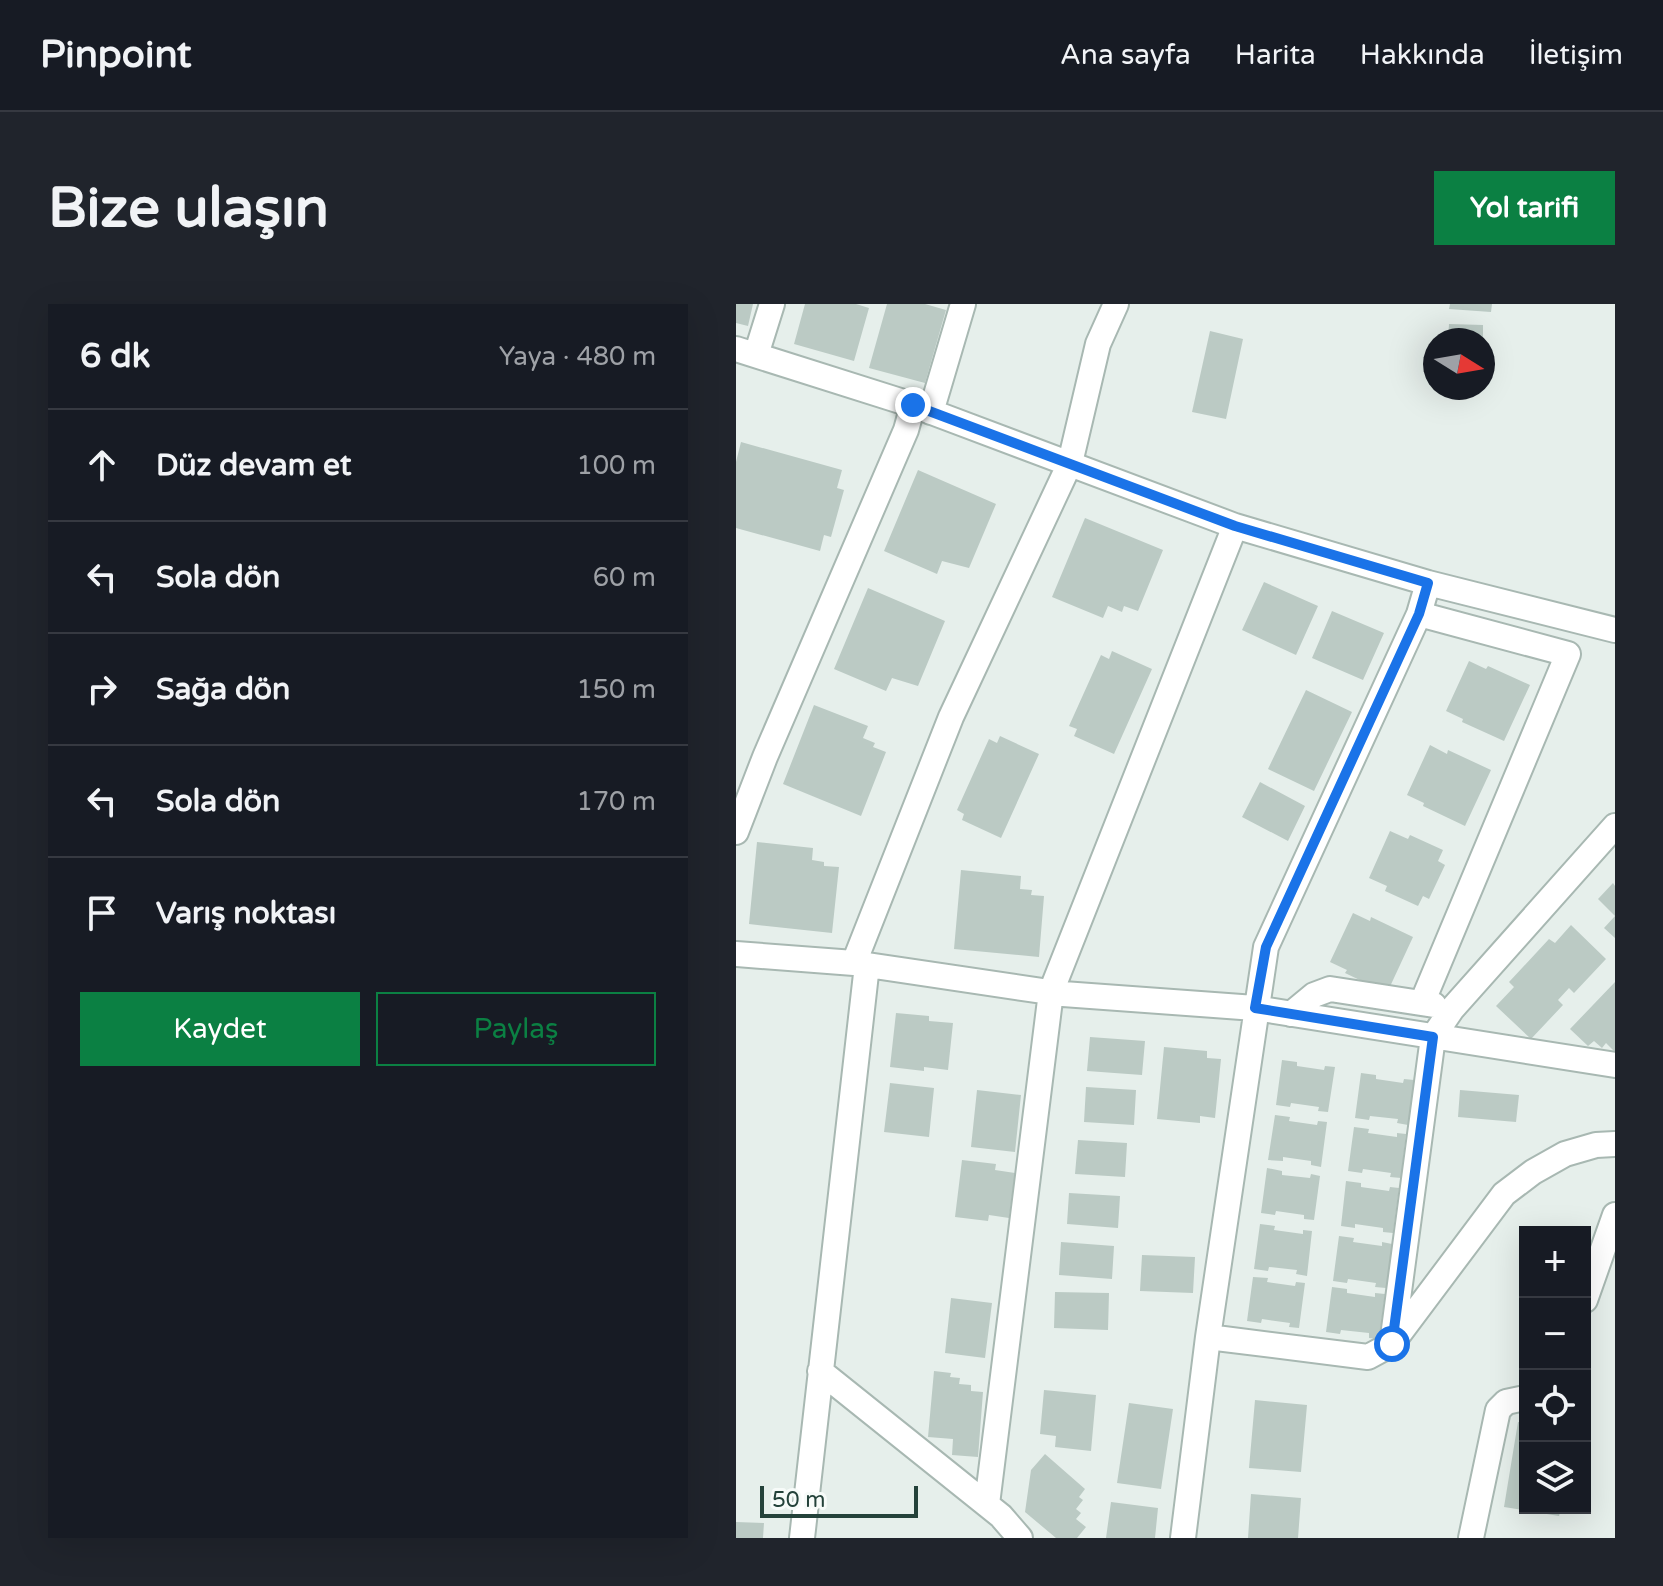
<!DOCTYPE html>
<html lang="tr">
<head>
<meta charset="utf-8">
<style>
	body { margin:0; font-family:"Varela Round",sans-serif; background:#20242c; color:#f1f3f6 }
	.controls { position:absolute; right:24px; bottom:24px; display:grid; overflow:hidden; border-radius:0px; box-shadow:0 8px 32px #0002 }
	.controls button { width:72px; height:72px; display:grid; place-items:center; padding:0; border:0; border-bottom:2px solid #363941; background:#171b24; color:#f1f3f6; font:40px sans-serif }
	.compass { position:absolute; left:687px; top:24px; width:72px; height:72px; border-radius:50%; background:#171b24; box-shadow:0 8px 32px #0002; rotate:101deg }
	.scale { position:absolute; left:24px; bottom:20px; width:158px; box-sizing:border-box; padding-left:8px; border:4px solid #24423a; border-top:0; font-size:22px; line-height:28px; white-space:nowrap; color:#24423a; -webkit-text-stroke:6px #f7fbf9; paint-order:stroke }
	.stop { position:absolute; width:24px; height:24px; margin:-18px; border:6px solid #1a73e8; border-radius:50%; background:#fff }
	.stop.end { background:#1a73e8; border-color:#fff; box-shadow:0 2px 8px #0008 }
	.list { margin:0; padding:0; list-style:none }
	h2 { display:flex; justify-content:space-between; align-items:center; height:104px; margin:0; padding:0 32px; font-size:34px }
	h2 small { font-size:26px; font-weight:400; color:#9ea1a6 }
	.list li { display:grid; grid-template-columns:52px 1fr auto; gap:24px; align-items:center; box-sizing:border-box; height:112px; padding:0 32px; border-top:2px solid #363941 }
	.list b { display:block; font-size:30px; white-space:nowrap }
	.list em { font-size:26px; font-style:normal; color:#9ea1a6 }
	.actions { display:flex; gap:16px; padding:24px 32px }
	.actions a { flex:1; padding:18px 0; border:2px solid #0b8043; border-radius:0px; text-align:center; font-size:28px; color:#0b8043 }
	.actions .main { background:#0b8043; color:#fff }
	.icon { flex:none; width:44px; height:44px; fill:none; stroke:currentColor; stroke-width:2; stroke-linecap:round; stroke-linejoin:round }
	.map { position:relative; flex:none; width:879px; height:1234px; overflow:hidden; border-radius:0px }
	header { display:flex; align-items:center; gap:48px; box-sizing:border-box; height:112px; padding:0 40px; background:#171b24; border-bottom:2px solid #363941 }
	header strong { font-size:38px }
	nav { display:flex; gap:44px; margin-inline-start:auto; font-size:28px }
	.intro { display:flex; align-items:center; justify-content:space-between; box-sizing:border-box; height:192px; padding:0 48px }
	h1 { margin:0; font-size:56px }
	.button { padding:20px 36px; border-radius:0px; background:#0b8043; color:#fff; font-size:28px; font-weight:700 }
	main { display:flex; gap:48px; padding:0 48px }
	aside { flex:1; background:#171b24; border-radius:0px; box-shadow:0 8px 32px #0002 }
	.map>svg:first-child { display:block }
	.building { fill:#bbcac4 }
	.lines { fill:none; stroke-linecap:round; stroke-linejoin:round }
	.minor-casing { stroke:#a8b8b2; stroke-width:28 }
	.minor { stroke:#fff; stroke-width:24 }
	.route { stroke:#1a73e8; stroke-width:10 }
</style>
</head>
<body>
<header>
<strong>Pinpoint</strong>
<nav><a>Ana sayfa</a><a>Harita</a><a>Hakkında</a><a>İletişim</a></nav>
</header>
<div class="intro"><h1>Bize ulaşın</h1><a class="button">Yol tarifi</a></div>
<main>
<aside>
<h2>6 dk<small>Yaya · 480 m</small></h2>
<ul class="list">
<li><svg class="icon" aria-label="ahead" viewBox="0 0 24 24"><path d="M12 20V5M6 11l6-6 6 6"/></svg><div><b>Düz devam et</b></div><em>100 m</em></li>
<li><svg class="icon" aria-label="left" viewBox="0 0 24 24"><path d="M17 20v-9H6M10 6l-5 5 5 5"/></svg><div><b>Sola dön</b></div><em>60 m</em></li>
<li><svg class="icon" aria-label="right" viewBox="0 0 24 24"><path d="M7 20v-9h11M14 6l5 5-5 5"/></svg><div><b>Sağa dön</b></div><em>150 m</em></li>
<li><svg class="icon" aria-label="left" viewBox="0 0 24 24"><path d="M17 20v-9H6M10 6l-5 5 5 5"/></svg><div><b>Sola dön</b></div><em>170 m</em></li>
<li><svg class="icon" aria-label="arrive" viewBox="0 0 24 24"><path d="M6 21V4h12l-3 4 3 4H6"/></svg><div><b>Varış noktası</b></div></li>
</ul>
<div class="actions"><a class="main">Kaydet</a><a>Paylaş</a></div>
</aside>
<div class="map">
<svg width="879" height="1234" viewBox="0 0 879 1234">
	<rect width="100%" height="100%" fill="#e6efeb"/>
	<path class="building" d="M0 0H17L12 22 0 19Z
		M69 0H120L133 4 118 57 58 40Z
		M151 0H189L210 6 189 79 133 64Z
		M714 0H756L755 8 713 5Z
		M713 20 747 21V36H712Z
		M474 27 507 35 490 115 456 108Z
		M5 138 106 166 101 184 108 186 95 233 88 231 84 247 0 224V158Z
		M182 166 260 200 233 264 206 257 201 270 148 247Z
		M349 214 427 246 402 307 388 302 386 308 372 302 367 314 316 293Z
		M528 278 582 302 560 351 506 326Z
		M132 284 209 317 182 382 156 374 150 387 98 365Z
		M596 307 648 329 627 376 576 354Z
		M376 347 416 365 378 450 338 432 341 425 333 422 365 351 373 355Z
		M733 357 750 365 752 362 794 381 768 437 726 418 727 415 710 407Z
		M570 386 616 408 578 487 532 465Z
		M78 401 132 422 127 434 139 439 137 443 150 448 125 512 47 480Z
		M264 432 303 450 265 534 226 516 228 510 221 506 253 435 261 439Z
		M694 441 711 450 712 446 755 466 729 522 687 502 688 499 671 491Z
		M524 478 569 502 552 537 506 513Z
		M654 527 672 535 674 531 707 546 702 557 709 561 693 595 687 592 682 602 649 587 651 582 633 574Z
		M21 538 77 544 76 556 88 558V562L103 563 96 629 13 620Z
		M225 566 285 572 284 585 296 586 295 591 308 592 303 653 218 645Z
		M877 579 879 582V612L862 595Z
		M617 609 634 617 635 613 677 633 651 689 609 669 611 666 594 658Z
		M879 612V634L868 624Z
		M835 621 870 655 838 689 833 684 822 696 827 701 795 735 760 702 778 683 773 678 813 635 819 639Z
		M879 678V748L870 739 866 744 858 737 852 742 834 725Z
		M160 709 193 712V717L217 719 212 766 188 763V767L154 763Z
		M354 733 409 737 406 771 351 767Z
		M428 743 471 747V754L485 755 479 814 464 812V819L421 815Z
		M546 756 561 758V762L588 766 589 762 599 763 592 808 582 807 583 803 555 799 554 803 540 801Z
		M625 769 640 771V775L667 779 668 775 678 776 672 821 661 819 662 815 634 812 633 816 619 814Z
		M154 779 198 784 193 833 148 828Z
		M350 783 400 786 398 821 348 818Z
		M241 786 285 791 279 848 235 843Z
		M724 786 783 791 780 818 722 813Z
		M539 811 554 813 553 817 581 821 582 817 591 818 585 863 575 861V857L547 853V857L532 856Z
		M618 823 633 825 632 829 661 833V829L670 830 665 874 654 873 655 869 627 865 626 869 612 867Z
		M342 836 391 839 389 873 339 870Z
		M226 856 260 860 259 866 279 869 273 914 253 911 252 917 219 913Z
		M531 864 546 867V871L574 874 575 870 584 872 578 916 568 915V911L540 907 539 911 525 909Z
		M610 877 625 879V883L653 887 654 883 663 884 657 929 647 928V924L619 920V924L605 922Z
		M333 889 384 892 382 924 331 920Z
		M524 920 539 922 538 926 567 930V926L576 927 571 972 560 970 561 966 533 963 532 967 518 965Z
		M603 932 618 934 617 938 646 942V938L656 940 650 984 639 983 640 979 612 975 611 979 597 977Z
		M325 938 378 942 376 975 323 971Z
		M406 951 459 953 457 989 404 987Z
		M517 973 532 974 531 978 559 982 560 978 569 979 563 1024 553 1023 554 1019 526 1015 525 1019 511 1017Z
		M596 983 611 985V989L639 993V989L649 990 643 1035 633 1034V1029L605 1026 604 1030 590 1028Z
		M319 988 373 989 372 1026 318 1024Z
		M215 994 256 999 249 1054 209 1049Z
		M198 1067 215 1069 214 1073 224 1074 223 1080 235 1081V1087L247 1088 242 1153 216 1151 217 1135 192 1133Z
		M308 1086 360 1091 355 1147 319 1143 320 1132 304 1130Z
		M519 1096 571 1101 565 1168 513 1164Z
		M393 1099 437 1105 425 1185 381 1179Z
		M782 1118 789 1119V1204H825L823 1212 768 1203Z
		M309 1150 349 1185 343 1193 347 1196 340 1205 345 1209 340 1215 350 1223 341 1234H320L289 1208 295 1166Z
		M515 1190 565 1194 562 1234H512Z
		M375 1198 422 1204 419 1234H370Z
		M0 1218 28 1219 27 1234H0Z"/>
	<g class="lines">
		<g class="minor-casing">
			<path id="minor" d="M0 45 177 101 499 222 692 279 879 326
				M20 51 36 0
				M195 108 227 0
				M683 310 832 350 686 699
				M0 528 29 453 170 126 177 101
				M0 650 118 659 327 690 519 704 879 761
				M118 659 215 413 334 159 362 40 380 0
				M555 710 578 691 594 685 698 701
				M849 996 879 911
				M472 1033 632 1053 656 1040 697 733 716 705 879 522
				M657 1038 768 890 797 868 829 850 860 841 879 840
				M84 1067 265 1212 284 1234
				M251 1200 315 688 499 222
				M66 1234 131 661
				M447 1234 472 1033 530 643 683 310 692 279
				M735 1234 762 1106 770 1098 789 1094"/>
		</g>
		<use href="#minor" class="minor"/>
	</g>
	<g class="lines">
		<path class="route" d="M177 101 499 222 692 279 683 310 530 643 519 704 697 733 656 1040"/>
	</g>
</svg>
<div class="controls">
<button>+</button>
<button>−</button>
<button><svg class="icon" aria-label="locate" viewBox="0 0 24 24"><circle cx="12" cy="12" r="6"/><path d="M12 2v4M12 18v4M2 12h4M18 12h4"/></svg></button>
<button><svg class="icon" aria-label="layers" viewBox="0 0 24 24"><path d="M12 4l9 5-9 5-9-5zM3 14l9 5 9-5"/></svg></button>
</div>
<svg class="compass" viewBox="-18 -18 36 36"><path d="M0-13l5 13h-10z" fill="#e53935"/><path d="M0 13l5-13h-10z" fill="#9ea1a6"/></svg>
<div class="scale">50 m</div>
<div class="stop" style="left:656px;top:1040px"></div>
<div class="stop end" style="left:177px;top:101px"></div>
</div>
</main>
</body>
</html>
